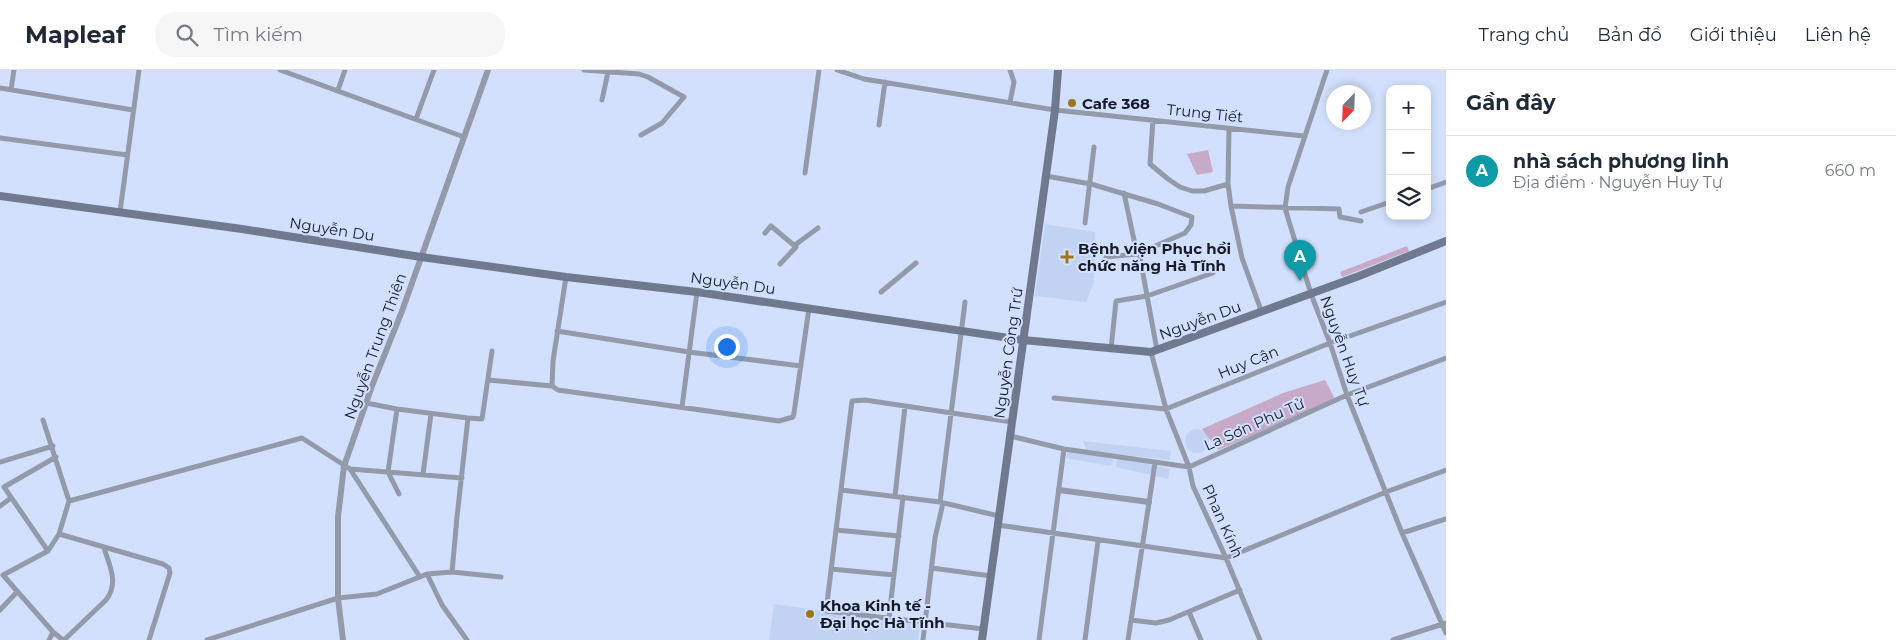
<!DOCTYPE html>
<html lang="vi">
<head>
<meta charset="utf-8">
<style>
	body { margin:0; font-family:Montserrat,sans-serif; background:#f6f6f7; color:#1f2937 }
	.controls { position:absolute; right:15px; top:15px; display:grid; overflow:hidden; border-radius:10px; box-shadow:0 2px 8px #0003 }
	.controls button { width:45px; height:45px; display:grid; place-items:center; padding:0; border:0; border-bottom:1px solid #e0e1e3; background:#fff; color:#1f2937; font:25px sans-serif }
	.compass { position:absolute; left:1326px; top:15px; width:45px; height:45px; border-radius:50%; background:#fff; box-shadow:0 2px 8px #0003; rotate:203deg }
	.you { position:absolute; left:726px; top:276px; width:18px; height:18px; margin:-12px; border:4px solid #fff; border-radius:50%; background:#1a73e8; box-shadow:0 0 0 8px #1a73e833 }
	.badge { display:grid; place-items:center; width:32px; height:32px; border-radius:50%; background:#9a7621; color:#fff; font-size:16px; font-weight:700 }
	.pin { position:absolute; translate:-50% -41px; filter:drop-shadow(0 1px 2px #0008) }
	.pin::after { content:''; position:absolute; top:26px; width:18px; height:15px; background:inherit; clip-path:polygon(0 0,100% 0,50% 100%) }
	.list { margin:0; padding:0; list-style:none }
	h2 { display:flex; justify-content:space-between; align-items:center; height:65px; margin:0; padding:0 20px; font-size:21px }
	h2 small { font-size:16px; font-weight:400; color:#747a83 }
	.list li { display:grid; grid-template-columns:32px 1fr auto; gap:15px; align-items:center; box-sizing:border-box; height:70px; padding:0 20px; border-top:1px solid #e0e1e3 }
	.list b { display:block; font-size:19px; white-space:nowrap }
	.list p { margin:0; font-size:16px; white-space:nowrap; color:#747a83 }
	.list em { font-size:16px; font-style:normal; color:#747a83 }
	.icon { flex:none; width:28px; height:28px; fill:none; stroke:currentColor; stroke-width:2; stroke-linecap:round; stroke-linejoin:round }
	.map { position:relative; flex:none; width:1446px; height:570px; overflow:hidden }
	header { display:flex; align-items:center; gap:30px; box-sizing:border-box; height:70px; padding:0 25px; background:#fff; border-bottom:1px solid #e0e1e3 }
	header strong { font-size:24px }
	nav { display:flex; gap:28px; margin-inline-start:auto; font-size:18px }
	.search { width:350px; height:45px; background:#f6f6f7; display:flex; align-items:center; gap:12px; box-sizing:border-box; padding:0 18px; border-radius:20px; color:#747a83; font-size:19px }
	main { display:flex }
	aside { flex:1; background:#fff }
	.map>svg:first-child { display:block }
	.built { fill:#c2d2f3 }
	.green { fill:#c6aac8 }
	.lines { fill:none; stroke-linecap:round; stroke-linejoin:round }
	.minor { stroke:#939baa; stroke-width:5 }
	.tertiary { stroke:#939baa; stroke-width:6 }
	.secondary { stroke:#6f7a8f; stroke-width:8 }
	.poi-dot { fill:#9a7621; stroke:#d2e0fd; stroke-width:2 }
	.labels { text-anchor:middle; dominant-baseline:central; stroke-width:4; stroke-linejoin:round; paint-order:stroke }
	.poi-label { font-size:15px; font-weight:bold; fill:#151b27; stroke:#d2e0fd; text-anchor:start }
	.street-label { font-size:15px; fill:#151b27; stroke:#d2e0fd }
</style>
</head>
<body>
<header>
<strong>Mapleaf</strong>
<div class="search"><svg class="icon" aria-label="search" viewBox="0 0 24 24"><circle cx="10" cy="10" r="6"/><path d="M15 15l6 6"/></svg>Tìm kiếm</div>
<nav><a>Trang chủ</a><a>Bản đồ</a><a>Giới thiệu</a><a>Liên hệ</a></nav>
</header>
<main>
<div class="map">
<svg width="1446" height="570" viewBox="0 0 1446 570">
	<rect width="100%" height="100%" fill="#d2e0fd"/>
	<path class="built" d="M1045 154 1095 162 1094 212 1086 232 1035 226Z
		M1185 371a12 12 0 1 1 24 0a12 12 0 1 1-24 0Z
		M1083 371 1171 381 1170 390 1087 381Z
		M1068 380 1113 389 1111 396 1066 388Z
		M1118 387 1170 399 1168 409 1116 397Z
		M774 534 920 554 918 570H769Z"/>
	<path class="green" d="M1208 80 1213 102 1197 105 1187 84Z
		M1407 176 1409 181 1342 207 1340 202Z
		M1325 310 1336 331 1218 380 1202 359 1283 323Z"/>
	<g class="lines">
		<path class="minor" d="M280 0 464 67
			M584 0 639 4 648 7 684 27 662 53 641 65
			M837 0 864 9 1055 40 1304 66
			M1327 0 1288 117 1285 138 1311 224 1330 273 1347 325 1402 463 1446 563
			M0 18 133 40
			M11 20 14 0
			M338 20 345 0
			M602 30 608 2
			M1010 32 1014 12 1010 0
			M416 49 434 0
			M1153 50 1150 94 1168 109 1180 117 1192 121H1204L1228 114 1229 58
			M879 55 885 12
			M0 68 127 85
			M805 103 819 0
			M1046 106 1091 114 1158 134 1192 147 1191 155 1185 163 1137 184 1106 187
			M1228 114 1231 136
			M1427 119 1446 112
			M1124 123 1137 184
			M120 142 139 0
			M1361 142 1390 132
			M1085 153 1094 77
			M765 163 771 156 796 177 780 194
			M795 175 818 158
			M1139 182 1157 280
			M881 222 916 193
			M1262 243 1242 188 1231 136 1339 139 1340 147 1361 151
			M557 261 689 282 801 296
			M1111 279 1116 231 1147 226 1213 203
			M1151 282 1166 339 1189 397 1193 416 1226 488 1260 570
			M488 310 552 316 558 320 779 351 793 347 794 343 809 238
			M552 316 553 291 566 207
			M1054 328 1166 339 1330 273 1446 232
			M366 333 397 339 468 348 457 447 452 502
			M682 337 697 222
			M397 339 388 402 399 424
			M468 348 482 349 492 281
			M43 350 69 431
			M1010 366 1064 379 1189 397 1347 325 1446 288
			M0 392 53 376
			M423 404 431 344
			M841 420 940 432 999 446
			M895 426 905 336
			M940 432 965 232
			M0 436 11 428
			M998 455 1226 488 1386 422 1446 400
			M836 460 899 466
			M1402 463 1446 449
			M59 464 163 494 169 498 170 503 149 570
			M48 481 4 417 56 387
			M932 498 991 506
			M831 499 894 505
			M427 504 452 502 501 507
			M420 507 350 399 462 408
			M0 540 17 522
			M1189 542 1201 570
			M889 547 903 427
			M1131 550 1156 553 1169 550 1240 520
			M984 559 826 541 852 331 865 330 1012 352
			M49 570 53 562
			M63 570 53 562 3 505 48 481 59 464 69 431 302 368 350 399
			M64 570 106 530C119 513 110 497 104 478
			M207 570 338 528 377 524 427 504 442 535 467 570
			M923 570 935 468 943 433
			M1039 570 1064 379
			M1085 570 1098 471
			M1128 570 1155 393
			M1393 570 1446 553"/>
		<path class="tertiary" d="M1059 420 1149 432
			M343 570 338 528V447L344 396 372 316 402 241 488 0"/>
		<path class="secondary" d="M0 126 242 159 421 187 566 207 697 222 1023 270 1151 282 1359 206 1446 171
			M982 570 1055 40 1058 0"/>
	</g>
	<g class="poi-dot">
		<circle cx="1072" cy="33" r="5"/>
		<path d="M1064.5 179.5h5v5h5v5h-5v5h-5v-5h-5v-5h5z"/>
		<circle cx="810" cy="544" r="5"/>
	</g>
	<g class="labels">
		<g class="poi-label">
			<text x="1082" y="33">Cafe 368</text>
			<text x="1078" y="178">Bệnh viện Phục hồi<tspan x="1078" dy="17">chức năng Hà Tĩnh</tspan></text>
			<text x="820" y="535">Khoa Kinh tế -<tspan x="820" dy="17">Đại học Hà Tĩnh</tspan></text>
		</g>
		<g class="street-label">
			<text transform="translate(1205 43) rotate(6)">Trung Tiết</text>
			<text transform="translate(332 159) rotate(9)">Nguyễn Du</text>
			<text transform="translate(733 213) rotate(8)">Nguyễn Du</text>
			<text transform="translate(1200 250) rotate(-20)">Nguyễn Du</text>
			<text transform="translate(375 276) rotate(-70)">Nguyễn Trung Thiên</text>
			<text transform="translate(1345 281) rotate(70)">Nguyễn Huy Tự</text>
			<text transform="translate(1008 283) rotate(-82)">Nguyễn Công Trứ</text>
			<text transform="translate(1248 292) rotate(-22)">Huy Cận</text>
			<text transform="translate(1254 354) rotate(-24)">La Sơn Phu Tử</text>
			<text transform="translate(1223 451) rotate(66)">Phan Kính</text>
		</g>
	</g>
</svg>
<div class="controls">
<button>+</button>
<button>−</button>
<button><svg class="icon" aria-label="layers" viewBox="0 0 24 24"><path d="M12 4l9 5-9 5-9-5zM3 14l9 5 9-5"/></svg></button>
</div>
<svg class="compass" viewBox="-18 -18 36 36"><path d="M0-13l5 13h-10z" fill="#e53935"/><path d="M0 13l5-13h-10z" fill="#747a83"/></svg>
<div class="you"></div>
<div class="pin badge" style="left:1300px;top:211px;background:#0f9aa8">A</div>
</div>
<aside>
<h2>Gần đây<small></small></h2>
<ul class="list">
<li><span class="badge" style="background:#0f9aa8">A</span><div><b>nhà sách phương linh</b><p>Địa điểm · Nguyễn Huy Tự</p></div><em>660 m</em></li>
</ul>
</aside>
</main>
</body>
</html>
